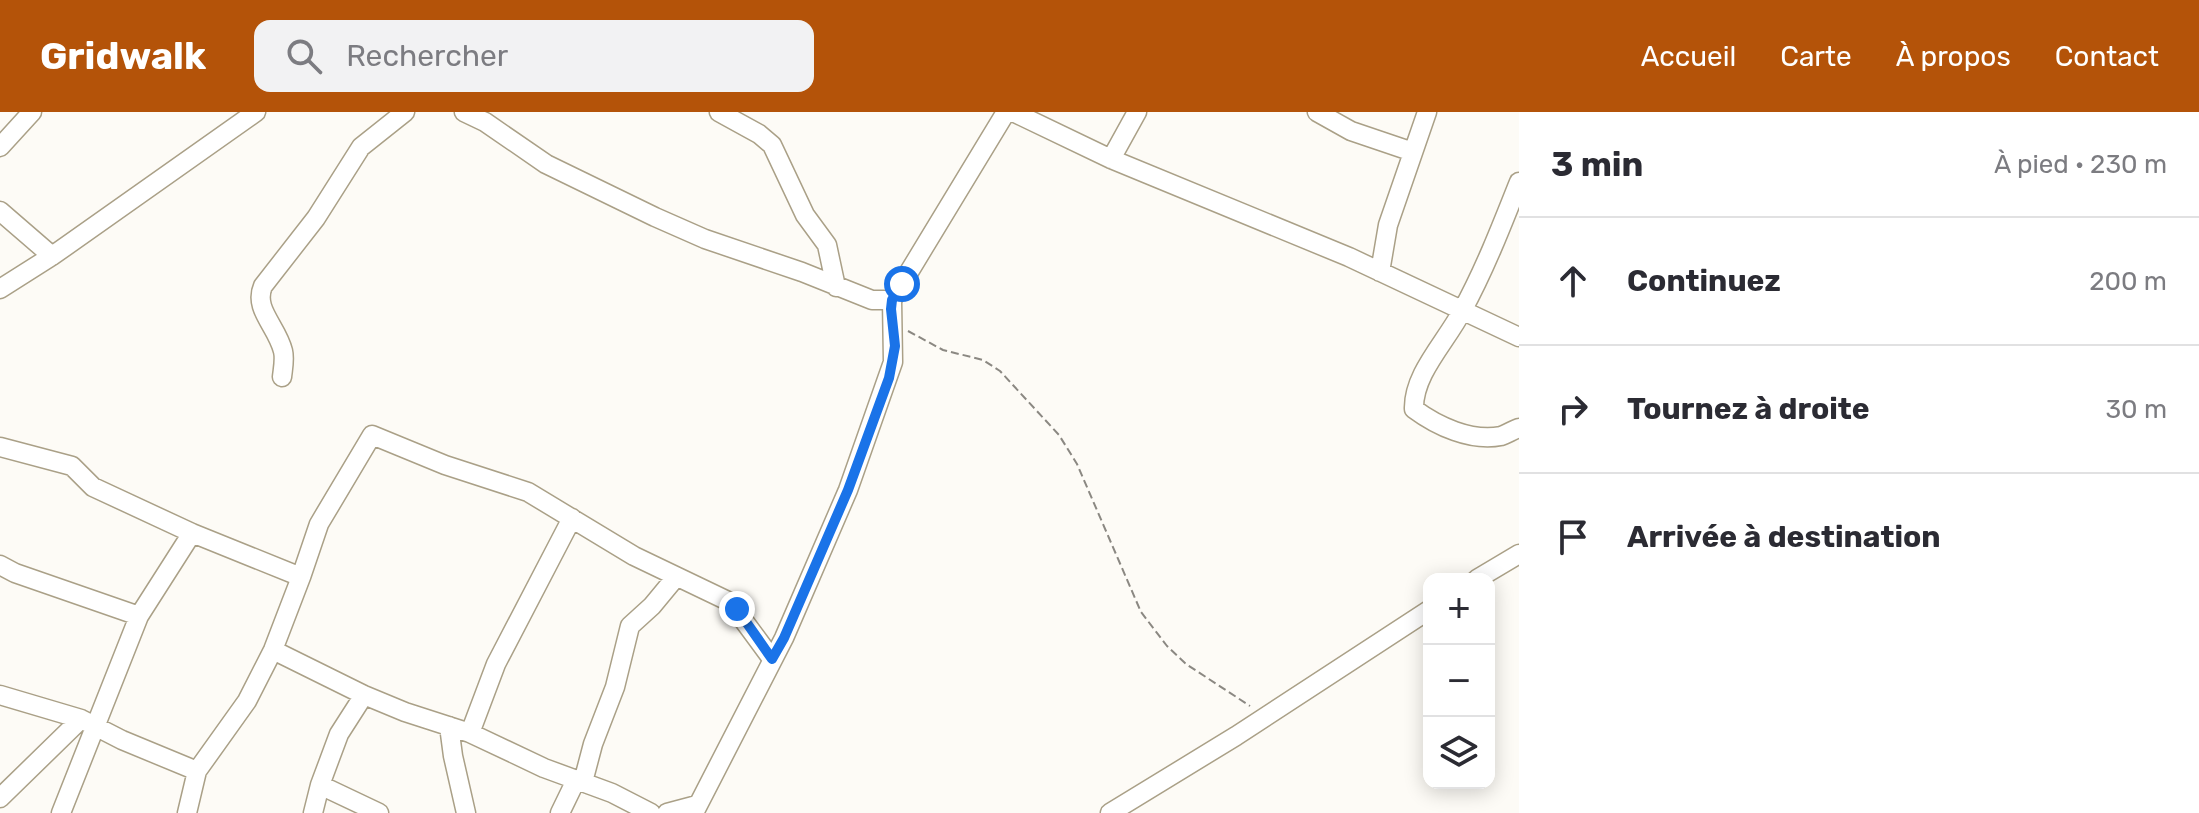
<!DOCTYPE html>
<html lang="fr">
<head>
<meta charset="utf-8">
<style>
	body { margin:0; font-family:Rubik,sans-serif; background:#f2f2f3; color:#2b2b33 }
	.controls { position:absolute; right:24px; bottom:24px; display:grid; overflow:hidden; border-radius:16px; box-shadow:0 4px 20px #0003 }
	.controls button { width:72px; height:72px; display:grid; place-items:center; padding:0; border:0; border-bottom:2px solid #e1e1e2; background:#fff; color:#2b2b33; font:40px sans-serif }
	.stop { position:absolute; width:24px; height:24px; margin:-18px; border:6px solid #1a73e8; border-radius:50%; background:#fff }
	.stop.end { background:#1a73e8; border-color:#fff; box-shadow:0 2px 8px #0008 }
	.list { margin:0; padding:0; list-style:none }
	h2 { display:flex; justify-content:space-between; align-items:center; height:104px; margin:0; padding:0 32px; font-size:34px }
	h2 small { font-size:26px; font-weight:400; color:#7c7c81 }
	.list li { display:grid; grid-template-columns:52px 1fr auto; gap:24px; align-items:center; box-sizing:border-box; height:128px; padding:0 32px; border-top:2px solid #e1e1e2 }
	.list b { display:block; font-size:30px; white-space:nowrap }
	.list em { font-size:26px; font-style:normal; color:#7c7c81 }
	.icon { flex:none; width:44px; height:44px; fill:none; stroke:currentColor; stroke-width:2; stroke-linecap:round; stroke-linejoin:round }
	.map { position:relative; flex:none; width:1519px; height:701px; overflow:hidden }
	header { display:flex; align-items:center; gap:48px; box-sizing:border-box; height:112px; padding:0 40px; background:#b45309; color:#fff }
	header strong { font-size:38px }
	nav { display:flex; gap:44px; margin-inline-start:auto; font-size:28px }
	.search { width:560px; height:72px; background:#f2f2f3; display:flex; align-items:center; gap:20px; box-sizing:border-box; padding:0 28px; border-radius:16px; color:#7c7c81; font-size:30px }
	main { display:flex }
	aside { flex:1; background:#fff }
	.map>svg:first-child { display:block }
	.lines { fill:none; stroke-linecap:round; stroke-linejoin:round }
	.minor-casing { stroke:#aaa087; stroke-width:21 }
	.path { stroke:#8b8882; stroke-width:2; stroke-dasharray:8 4; stroke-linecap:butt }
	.minor { stroke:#fff; stroke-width:18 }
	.route { stroke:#1a73e8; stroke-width:10 }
</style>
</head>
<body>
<header>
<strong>Gridwalk</strong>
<div class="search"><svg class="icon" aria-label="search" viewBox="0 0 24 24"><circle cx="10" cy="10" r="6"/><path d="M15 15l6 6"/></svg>Rechercher</div>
<nav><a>Accueil</a><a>Carte</a><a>À propos</a><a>Contact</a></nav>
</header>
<main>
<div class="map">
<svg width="1519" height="701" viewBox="0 0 1519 701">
	<rect width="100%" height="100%" fill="#fdfbf6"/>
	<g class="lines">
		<g class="minor-casing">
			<path id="minor" d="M464 0 485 10 546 52 655 105 705 127 802 160 872 188H892
				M719 0 759 22 772 33 805 103 827 133 836 175
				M1013 0 1111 47 1349 145 1519 225
				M1317 0 1351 19 1413 40
				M0 35 32 0
				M1111 47 1137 0
				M1519 70C1502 113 1484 159 1462 199 1446 230 1413 262 1414 297 1437 314 1471 330 1501 324 1507 322 1513 318 1519 316
				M0 99 52 144
				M1380 160 1388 113 1427 0
				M0 177 52 144 256 0
				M282 265C283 256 285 247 283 239 277 214 253 197 263 174L316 106 361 35 405 0
				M0 335 72 354 93 375 192 421 301 465 319 412 372 323 445 353 528 380 634 444 730 490 772 547
				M0 453 15 461 139 504 192 421
				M1477 467 1519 442
				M273 538 364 583 405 600 470 621 544 656 612 681 651 701
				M0 583 81 607 122 628 197 659 247 589 273 538 301 465
				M449 614 453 644 466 701
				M470 621 496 552 572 406
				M583 670 593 632 615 575 630 514 652 494 676 465
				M320 673 379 701
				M0 686 81 607
				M61 701 139 504
				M187 701 197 659
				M313 701 320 673 339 622 364 583
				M560 701 576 668
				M667 701 697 693
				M694 701 784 526 848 378 893 250 892 188 1006 0
				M1110 701 1236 624 1429 498"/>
		</g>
		<path class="path" d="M908 219 943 238 983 248 1000 259 1059 323 1077 352 1141 500 1167 534 1186 552 1250 594"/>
		<use href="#minor" class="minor"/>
	</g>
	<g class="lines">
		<path class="route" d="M737 497 772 547 784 526 848 378 889 266 895 234 891 197 892 188 902 172"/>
	</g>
</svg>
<div class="controls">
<button>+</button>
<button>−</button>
<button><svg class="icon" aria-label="layers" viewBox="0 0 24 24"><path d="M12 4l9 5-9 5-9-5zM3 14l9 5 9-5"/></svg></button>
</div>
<div class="stop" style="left:902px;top:172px"></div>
<div class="stop end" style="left:737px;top:497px"></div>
</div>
<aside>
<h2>3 min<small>À pied · 230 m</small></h2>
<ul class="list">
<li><svg class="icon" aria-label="ahead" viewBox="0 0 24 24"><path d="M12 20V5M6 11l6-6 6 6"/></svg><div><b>Continuez</b></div><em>200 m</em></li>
<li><svg class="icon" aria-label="right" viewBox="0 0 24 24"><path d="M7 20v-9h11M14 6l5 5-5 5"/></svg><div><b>Tournez à droite</b></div><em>30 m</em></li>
<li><svg class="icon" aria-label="arrive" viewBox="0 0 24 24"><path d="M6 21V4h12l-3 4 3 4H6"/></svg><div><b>Arrivée à destination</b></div></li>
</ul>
</aside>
</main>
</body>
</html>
